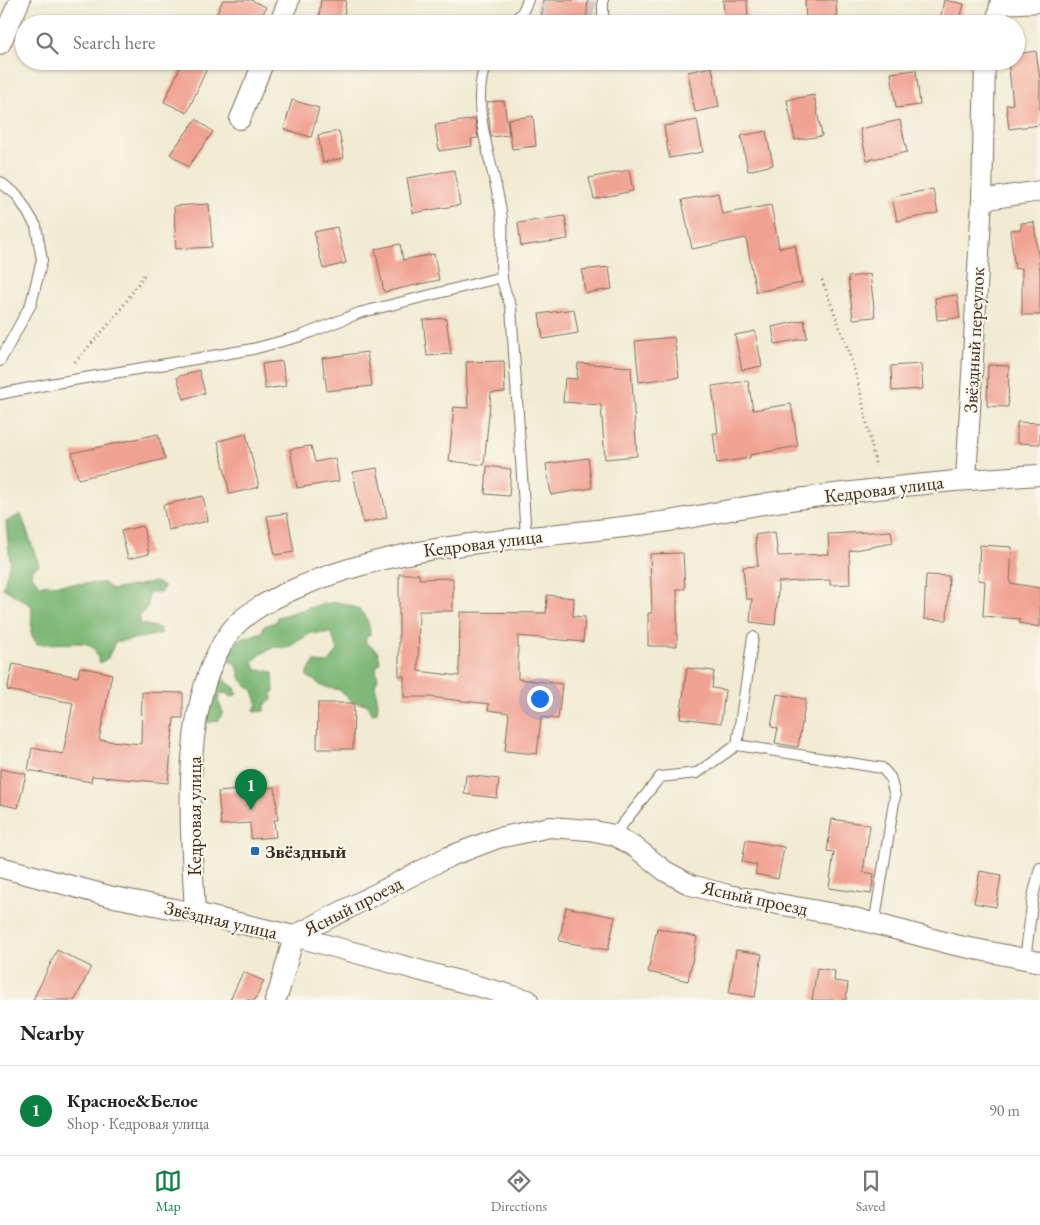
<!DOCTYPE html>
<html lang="en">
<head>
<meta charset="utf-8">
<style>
	body { margin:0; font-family:"EB Garamond",serif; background:#f6f6f6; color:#222 }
	.you { position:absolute; left:539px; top:698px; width:18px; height:18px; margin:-12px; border:4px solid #fff; border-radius:50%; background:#1a73e8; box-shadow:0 0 0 8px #1a73e833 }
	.badge { display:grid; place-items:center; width:32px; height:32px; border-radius:50%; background:#0b8043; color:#fff; font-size:16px; font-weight:700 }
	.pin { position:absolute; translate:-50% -41px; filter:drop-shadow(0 1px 2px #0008) }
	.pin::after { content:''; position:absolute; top:26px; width:18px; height:15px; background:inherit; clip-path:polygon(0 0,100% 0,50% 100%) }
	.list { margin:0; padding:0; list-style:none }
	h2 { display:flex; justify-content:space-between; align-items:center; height:65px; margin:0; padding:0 20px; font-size:21px }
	h2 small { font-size:16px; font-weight:400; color:#767676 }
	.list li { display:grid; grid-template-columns:32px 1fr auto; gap:15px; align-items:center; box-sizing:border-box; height:90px; padding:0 20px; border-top:1px solid #e0e0e0 }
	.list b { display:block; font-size:19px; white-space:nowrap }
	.list p { margin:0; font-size:16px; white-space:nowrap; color:#767676 }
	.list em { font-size:16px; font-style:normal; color:#767676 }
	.icon { flex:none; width:28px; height:28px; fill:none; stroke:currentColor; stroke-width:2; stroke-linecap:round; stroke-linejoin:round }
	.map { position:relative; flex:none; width:1040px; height:1000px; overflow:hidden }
	.search { position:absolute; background:#fff; box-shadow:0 1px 4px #0004; left:15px; right:15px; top:15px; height:55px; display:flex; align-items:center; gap:12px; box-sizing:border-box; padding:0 18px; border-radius:28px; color:#767676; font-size:19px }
	.sheet { height:155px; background:#fff }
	nav { display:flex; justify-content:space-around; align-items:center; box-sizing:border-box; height:70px; border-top:1px solid #e0e0e0; background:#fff; font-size:14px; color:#767676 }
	nav a { display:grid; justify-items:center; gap:2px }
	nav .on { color:#0b8043 }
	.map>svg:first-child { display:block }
	.industrial { fill:#cec1ba }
	.forest { fill:#7eb877; stroke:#5c714a }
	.building { fill:#f1a393 }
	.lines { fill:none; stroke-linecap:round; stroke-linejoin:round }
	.service-casing { stroke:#7b6e5d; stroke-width:12 }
	.minor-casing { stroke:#7b6e5d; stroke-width:22 }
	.path { stroke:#7b6e5d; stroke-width:3; stroke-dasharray:1 4; stroke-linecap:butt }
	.service { stroke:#fff; stroke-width:10 }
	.minor { stroke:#fff; stroke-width:20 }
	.poi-dot { fill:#1f6fb2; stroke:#fbf7ec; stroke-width:2 }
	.labels { text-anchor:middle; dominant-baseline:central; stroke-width:4; stroke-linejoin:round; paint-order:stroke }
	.street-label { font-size:19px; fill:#3b2a1e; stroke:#fbf7ec }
	.poi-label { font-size:19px; font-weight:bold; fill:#3b2a1e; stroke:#fbf7ec; text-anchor:start }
</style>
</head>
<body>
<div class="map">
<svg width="1040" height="1000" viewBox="0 0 1040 1000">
	<rect width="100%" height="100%" fill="#fbf7ec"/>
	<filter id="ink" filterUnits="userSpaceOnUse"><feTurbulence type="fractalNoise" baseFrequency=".02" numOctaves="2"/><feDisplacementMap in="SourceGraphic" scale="10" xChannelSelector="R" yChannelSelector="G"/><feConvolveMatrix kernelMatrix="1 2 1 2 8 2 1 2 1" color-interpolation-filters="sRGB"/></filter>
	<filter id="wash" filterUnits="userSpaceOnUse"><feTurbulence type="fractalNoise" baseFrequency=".0096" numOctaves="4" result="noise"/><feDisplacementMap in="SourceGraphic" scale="20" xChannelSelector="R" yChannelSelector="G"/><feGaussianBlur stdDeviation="1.12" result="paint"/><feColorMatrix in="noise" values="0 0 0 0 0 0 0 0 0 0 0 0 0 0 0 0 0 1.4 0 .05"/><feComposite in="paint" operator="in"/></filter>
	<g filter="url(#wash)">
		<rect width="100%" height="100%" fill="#f1ebd3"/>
		<path class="industrial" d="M537 0H596L594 24H536Z"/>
		<path class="forest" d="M21 514 39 565 31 570 32 576 40 585 104 583 112 590 156 582 164 587 161 592H148V607L139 616 141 624 160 628 161 634 115 642 108 658 100 663 94 648 85 643 37 644 31 634 32 606 3 588 10 561 6 522Z
			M337 602C357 605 370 614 370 635L367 636 365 642 378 652 380 662 376 668 378 679 375 684 378 704 377 712 372 714 367 704 353 702 339 690 322 686 306 675 314 662 329 663 338 650 331 633H311L287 648 274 647 261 654 253 662 256 670 269 671 273 673 274 692 272 693V700L265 705 264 711 254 712 255 707 258 705 253 691 241 680 237 665 230 661 224 663 223 679 235 688 237 694 231 697 225 693 220 694 218 701 223 712 218 721 204 723 201 687 233 642 262 632 264 626 277 621V617L322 604Z"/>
		<g id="blocks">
			<path class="building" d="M223 0H251L266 7 259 24H212Z
				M321 0H346L343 24H318Z
				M543 0H588L586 24H541Z
				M723 0H747L748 24H725Z
				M805 0H836L837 20 806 23Z
				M944 0 964 4 959 24H939Z
				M1036 51 1040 80V125L1009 129 1006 105 1013 104 1008 61H1016V54Z
				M183 61H193L207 68 187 113 164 102Z
				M712 67 719 107 695 112 688 72Z
				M916 70 920 105 896 108 891 73Z
				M814 95 822 136 795 140 787 100Z
				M292 100 319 108 311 137 284 129Z
				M504 101 509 135 491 137 487 102Z
				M533 116 536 146 512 149 508 119Z
				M196 119 213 132 188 167 170 154Z
				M475 119 478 138 471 139 472 146 439 151 435 125Z
				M697 120 703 152 669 158 664 126Z
				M900 120 907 152 867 160 860 129Z
				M339 131 344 158 323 162 318 135Z
				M766 131 773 165 748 171 741 136Z
				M454 170 460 205 413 213 407 178Z
				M629 170 633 191 594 199 589 178Z
				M933 189 938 213 897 221 892 197Z
				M718 193 722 214 771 205 779 248 795 245 802 283 756 292 746 238 692 249 682 200Z
				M209 204 212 247 176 249 174 206Z
				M565 216 568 239 521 246 518 223Z
				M1034 222 1040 272V315H1022V268L1015 269 1010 230 1021 229V223Z
				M337 227 346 263 323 269 314 232Z
				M400 244 403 260 434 254 439 280 384 292 375 249Z
				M609 267 612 289 585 293 582 270Z
				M870 274 875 317 853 319 848 277Z
				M957 295 960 318 937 320 935 298Z
				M574 309 578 333 543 339 539 314Z
				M446 318 451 354 427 356 423 320Z
				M804 320 807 338 775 344 772 327Z
				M755 331 762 366 742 370 735 335Z
				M674 337 679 377 639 382 635 341Z
				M367 352 372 386 327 391 322 358Z
				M282 361 286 386 265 389 262 364Z
				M504 361 505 392 491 393 484 465 449 461 454 407 468 408 466 362Z
				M578 363 631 367 637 456 605 459 601 405 563 402 565 378 577 379Z
				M921 364 923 389 892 391 891 366Z
				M988 365 1009 366 1008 407 987 406Z
				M199 370 205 393 184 399 177 377Z
				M748 381 753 410 791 404 798 446 750 455V458L717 463 713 433H718L712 386Z
				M1017 422 1040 423V444L1017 443Z
				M158 434 165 459 78 479 72 453Z
				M246 434 259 487 230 494 218 441Z
				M311 446 315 462 335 458 339 481 297 488 290 449Z
				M588 458 592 488 551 495 546 464Z
				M487 466 511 469 509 496 485 494Z
				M377 468 387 518 363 523 353 472Z
				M203 496 208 521 168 530 163 505Z
				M287 513 294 552 275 555 267 516Z
				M143 526 149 554 128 559 121 531Z
				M891 531 893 543 849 551 850 584 830 585V580L778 582V591L775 625 750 622 752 599H746L743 567 758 566 755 535 775 532 778 556 829 554 828 534Z
				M980 545 1012 547 1010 583 1040 588V627L1019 623 1020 619 983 616 985 581 978 580Z
				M683 553 685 589H677V646H648V613H652L650 554Z
				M399 574H419V579L453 578V611H419L418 671 459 676 460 612 546 613 547 595 574 598 573 616 585 617 583 642 518 636V679L562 684 558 719 541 717 537 754 505 751 509 713 488 710 489 704 430 697H404V676H399Z
				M926 575 949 576 947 620 924 619Z
				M13 664 78 677 80 667 112 674 99 740 141 744 142 692 183 693V718H174L168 783 92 776 91 782 28 770 32 748 63 754 73 703 7 690Z
				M687 668 714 671 712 688 725 690 721 723 680 718Z
				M777 694 806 699 798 747 775 743 778 728 771 727Z
				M318 703H354L353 749H317Z
				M0 769 26 774 18 808 0 804Z
				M466 775 499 779 497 798 464 794Z
				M275 787 278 820H274L276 837 251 839 250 823 221 825 218 792Z
				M832 819 870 825 863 872 874 874 871 894 829 888 834 852 827 851Z
				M746 840 784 847 778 879 755 874 757 865 742 862Z
				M980 871 1001 875 996 907 974 903Z
				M566 907 615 917 608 950 559 941Z
				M657 928 697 937 688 981 648 972Z
				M57 950 91 967 75 1000H33Z
				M736 950 762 954 755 997 729 993Z
				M817 968 835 971 834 981 848 983 846 1000H812Z
				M243 972 264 981 255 1000H230Z"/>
		</g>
	</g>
	<g filter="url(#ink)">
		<use href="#blocks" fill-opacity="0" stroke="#7b6e5d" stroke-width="1"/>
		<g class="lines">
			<g class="service-casing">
				<path id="service" d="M511 24 522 13 528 0
					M603 24V0
					M487 61C466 107 498 173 502 220 504 239 499 259 502 278 503 288 508 298 511 307L526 537
					M957 61 985 64
					M0 182 17 195 36 226 42 260 31 304 0 361
					M0 394 50 384 253 349 301 336 359 313 502 277
					M737 745 753 637
					M614 835 660 777 697 773 737 745 882 768 890 777 895 796 874 925
					M1025 960 1033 897 1040 868"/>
			</g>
			<g class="minor-casing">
				<path id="minor" d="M1001 4 1040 2
					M279 24 289 0
					M996 24 1001 0
					M0 44 20 0
					M240 119 264 61
					M982 200 1040 191
					M966 479 982 200 985 61
					M0 867 109 896 195 913 294 936 528 1000
					M195 913C191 829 178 703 230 632 243 614 270 600 290 591 408 538 529 541 654 523 695 518 735 508 776 502 864 489 952 480 1040 475
					M294 936 448 857 498 838 550 827 589 830 614 835 636 848 665 871 691 885 728 895 846 916 955 945 1040 962
					M275 1000 279 991 294 936"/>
			</g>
			<path class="path" d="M822 280 848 349 860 390 876 467
				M75 362 117 315 146 272"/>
			<use href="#service" class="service"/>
			<use href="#minor" class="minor"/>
		</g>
	</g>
	<rect class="poi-dot" x="250" y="846" width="10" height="10" rx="2.5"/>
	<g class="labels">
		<g class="street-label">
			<text transform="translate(974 340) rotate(-87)">Звёздный переулок</text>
			<text transform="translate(884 489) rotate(-7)">Кедровая улица</text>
			<text transform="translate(483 543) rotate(-7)">Кедровая улица</text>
			<text transform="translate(194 816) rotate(-90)">Кедровая улица</text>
			<text transform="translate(755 898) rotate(12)">Ясный проезд</text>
			<text transform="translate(353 906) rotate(-27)">Ясный проезд</text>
			<text transform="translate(221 920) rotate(13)">Звёздная улица</text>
		</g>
		<g class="poi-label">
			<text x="265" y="851">Звёздный</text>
		</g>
	</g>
</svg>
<div class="you"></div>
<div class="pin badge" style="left:251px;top:810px">1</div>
<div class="search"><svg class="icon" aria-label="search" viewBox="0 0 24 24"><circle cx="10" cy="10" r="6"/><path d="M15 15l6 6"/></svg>Search here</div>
</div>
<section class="sheet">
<h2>Nearby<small></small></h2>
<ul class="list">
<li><span class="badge">1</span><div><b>Красное&amp;Белое</b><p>Shop · Кедровая улица</p></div><em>90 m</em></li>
</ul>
</section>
<nav>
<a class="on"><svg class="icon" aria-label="map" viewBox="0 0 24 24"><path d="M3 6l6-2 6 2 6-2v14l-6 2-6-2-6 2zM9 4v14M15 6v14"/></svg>Map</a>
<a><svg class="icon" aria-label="directions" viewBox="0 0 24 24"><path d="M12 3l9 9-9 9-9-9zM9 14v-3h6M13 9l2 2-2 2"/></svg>Directions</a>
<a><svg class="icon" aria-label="saved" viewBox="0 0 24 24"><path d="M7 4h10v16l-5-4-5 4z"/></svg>Saved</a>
</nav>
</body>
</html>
